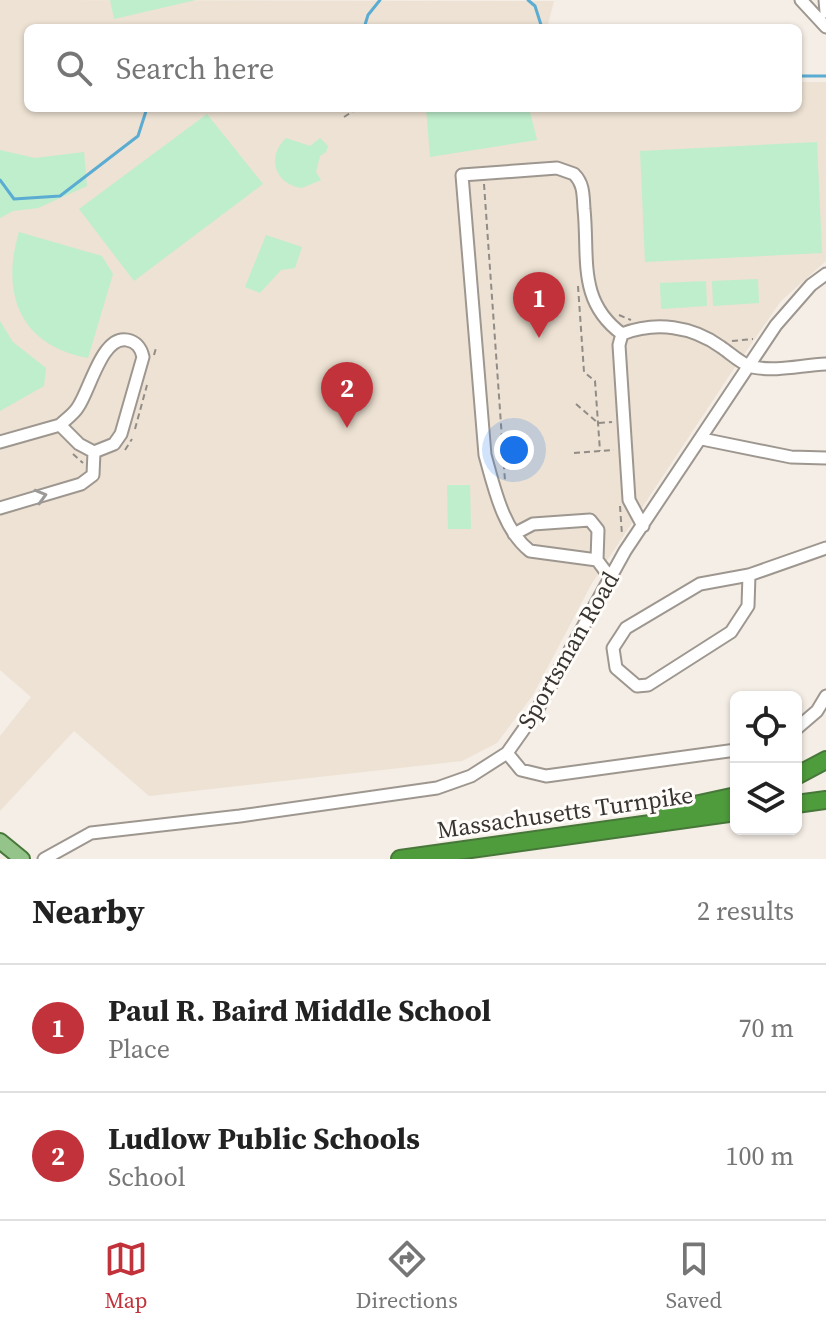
<!DOCTYPE html>
<html lang="en">
<head>
<meta charset="utf-8">
<style>
	body { margin:0; font-family:"Source Serif 4",serif; background:#f2f2f2; color:#222 }
	.controls { position:absolute; right:24px; bottom:24px; display:grid; overflow:hidden; border-radius:12px; box-shadow:0 2px 6px #0004 }
	.controls button { width:72px; height:72px; display:grid; place-items:center; padding:0; border:0; border-bottom:2px solid #e0e0e0; background:#fff; color:#222; font:40px sans-serif }
	.you { position:absolute; left:514px; top:450px; width:28px; height:28px; margin:-20px; border:6px solid #fff; border-radius:50%; background:#1a73e8; box-shadow:0 0 0 12px #1a73e833 }
	.badge { display:grid; place-items:center; width:52px; height:52px; border-radius:50%; background:#c2323b; color:#fff; font-size:26px; font-weight:700 }
	.pin { position:absolute; translate:-50% -66px; filter:drop-shadow(0 2px 4px #0008) }
	.pin::after { content:''; position:absolute; top:42px; width:28px; height:24px; background:inherit; clip-path:polygon(0 0,100% 0,50% 100%) }
	.list { margin:0; padding:0; list-style:none }
	h2 { display:flex; justify-content:space-between; align-items:center; height:104px; margin:0; padding:0 32px; font-size:34px }
	h2 small { font-size:26px; font-weight:400; color:#767676 }
	.list li { display:grid; grid-template-columns:52px 1fr auto; gap:24px; align-items:center; box-sizing:border-box; height:128px; padding:0 32px; border-top:2px solid #e0e0e0 }
	.list b { display:block; font-size:30px; white-space:nowrap }
	.list p { margin:0; font-size:26px; white-space:nowrap; color:#767676 }
	.list em { font-size:26px; font-style:normal; color:#767676 }
	.icon { flex:none; width:44px; height:44px; fill:none; stroke:currentColor; stroke-width:2; stroke-linecap:round; stroke-linejoin:round }
	.map { position:relative; flex:none; width:826px; height:859px; overflow:hidden }
	.search { position:absolute; background:#fff; box-shadow:0 2px 6px #0004; left:24px; right:24px; top:24px; height:88px; display:flex; align-items:center; gap:20px; box-sizing:border-box; padding:0 28px; border-radius:12px; color:#767676; font-size:30px }
	.sheet { height:360px; background:#fff }
	nav { display:flex; justify-content:space-around; align-items:center; box-sizing:border-box; height:112px; border-top:2px solid #e0e0e0; background:#fff; font-size:22px; color:#767676 }
	nav a { display:grid; justify-items:center; gap:4px }
	nav .on { color:#c2323b }
	.map>svg:first-child { display:block }
	.built { fill:#ede2d3 }
	.green { fill:#beeecc }
	.lines { fill:none; stroke-linecap:round; stroke-linejoin:round }
	.stream { stroke:#5bacd3; stroke-width:3 }
	.minor-casing { stroke:#9e9790; stroke-width:15 }
	.major-casing { stroke:#477839; stroke-width:18 }
	.highway-casing { stroke:#477839; stroke-width:20 }
	.path { stroke:#918c86; stroke-width:2; stroke-dasharray:6 4; stroke-linecap:butt }
	.minor { stroke:#fff; stroke-width:11 }
	.major { stroke:#95c48b; stroke-width:14 }
	.highway { stroke:#4f9c3d; stroke-width:16 }
	.oneway { stroke:#9b9a98 }
	.labels { text-anchor:middle; dominant-baseline:central; stroke-width:6; stroke-linejoin:round; paint-order:stroke }
	.street-label { font-size:24px; fill:#373531; stroke:#fffcf9 }
</style>
</head>
<body>
<div class="map">
<svg width="826" height="859" viewBox="0 0 826 859">
	<rect width="100%" height="100%" fill="#f5eee6"/>
	<path class="built" d="M0 0 554 1 547 28H28V108H798V82H826V261L781 301 729 376 591 585 533 695 497 743 462 761 149 796 74 731 0 811V736L31 697 0 670Z"/>
	<path class="green" d="M110 0H196L114 19Z
		M426 108H529L537 140 430 157Z
		M207 114 263 184 134 281 79 209Z
		M286 138 310 146 320 138 328 146 326 152 320 156 316 172 321 180 302 188C275 185 266 157 286 138Z
		M817 142 822 253 645 262 640 151Z
		M0 150 35 158 84 152 87 186 38 208 13 211 0 218Z
		M19 232 102 256 113 274 88 358C21 346 0 295 19 232Z
		M266 235 302 247 295 268 281 270 260 293 245 287Z
		M758 279 759 303 713 306 712 281Z
		M706 281 707 306 661 309 660 283Z
		M0 321 13 342 46 368 44 386 0 411Z
		M447 485H470L471 529H448Z"/>
	<g class="lines">
		<path class="stream" d="M528 0 535 6 542 28
			M364 28 368 15 380 0
			M798 76H826
			M0 180 14 199 60 196 138 136 147 108"/>
		<g class="minor-casing">
			<path id="minor" d="M801 0 826 27
				M825 0 826 12
				M702 439 791 457 826 458
				M0 442 60 425
				M0 508 81 484 93 475 94 452 79 444 60 425C66 419 74 414 78 407 90 390 102 335 127 340 137 342 141 348 143 357L121 434 114 444 94 452
				M643 526 629 500 619 345 622 334C656 321 692 326 721 347 730 353 741 364 752 367 777 372 801 365 826 364
				M514 534 533 524 590 520 598 530 597 560
				M749 575 748 606 731 632 648 685 637 686 616 668 613 648 626 628 700 584 749 575 826 548
				M609 576 597 560 530 551C503 530 494 487 485 455L462 175 557 168 574 174C584 184 583 195 584 209 589 258 577 301 622 334
				M796 729 817 711 826 696
				M507 753 521 770 546 776 736 750
				M44 859 91 833 240 816 437 788 471 776 507 753 536 712 625 551 776 325 811 285 826 274"/>
		</g>
		<g class="major-casing">
			<path id="major" d="M0 841 22 859"/>
		</g>
		<g class="highway-casing">
			<path id="highway" d="M796 776 826 760
				M796 804 826 800
				M667 811 736 796
				M400 859 736 812"/>
		</g>
		<path class="path" d="M344 117 358 108
			M484 184 505 481
			M578 286 584 372 595 381 600 451
			M619 315 631 320
			M732 341 753 339
			M154 355 156 348
			M576 404 598 423 612 422
			M135 429 147 385
			M125 450 132 439
			M574 453 614 450
			M73 454 83 463
			M620 506 622 535"/>
		<use href="#minor" class="minor"/>
		<use href="#major" class="major"/>
		<use href="#highway" class="highway"/>
	</g>
	<defs><path id="oneway-chevron" d="M-2-3.5L2.5 0L-2 3.5" fill="none" stroke-width="1.6" stroke-linecap="round" stroke-linejoin="round" transform="scale(2)"/></defs>
	<use class="oneway" href="#oneway-chevron" transform="translate(41 496) rotate(-16)"/>
	<g class="labels">
		<g class="street-label">
			<text transform="translate(568 650) rotate(-60)">Sportsman Road</text>
			<text transform="translate(565 812) rotate(-8)">Massachusetts Turnpike</text>
		</g>
	</g>
</svg>
<div class="controls">
<button><svg class="icon" aria-label="locate" viewBox="0 0 24 24"><circle cx="12" cy="12" r="6"/><path d="M12 2v4M12 18v4M2 12h4M18 12h4"/></svg></button>
<button><svg class="icon" aria-label="layers" viewBox="0 0 24 24"><path d="M12 4l9 5-9 5-9-5zM3 14l9 5 9-5"/></svg></button>
</div>
<div class="you"></div>
<div class="pin badge" style="left:539px;top:338px">1</div>
<div class="pin badge" style="left:347px;top:428px">2</div>
<div class="search"><svg class="icon" aria-label="search" viewBox="0 0 24 24"><circle cx="10" cy="10" r="6"/><path d="M15 15l6 6"/></svg>Search here</div>
</div>
<section class="sheet">
<h2>Nearby<small>2 results</small></h2>
<ul class="list">
<li><span class="badge">1</span><div><b>Paul R. Baird Middle School</b><p>Place</p></div><em>70 m</em></li>
<li><span class="badge">2</span><div><b>Ludlow Public Schools</b><p>School</p></div><em>100 m</em></li>
</ul>
</section>
<nav>
<a class="on"><svg class="icon" aria-label="map" viewBox="0 0 24 24"><path d="M3 6l6-2 6 2 6-2v14l-6 2-6-2-6 2zM9 4v14M15 6v14"/></svg>Map</a>
<a><svg class="icon" aria-label="directions" viewBox="0 0 24 24"><path d="M12 3l9 9-9 9-9-9zM9 14v-3h6M13 9l2 2-2 2"/></svg>Directions</a>
<a><svg class="icon" aria-label="saved" viewBox="0 0 24 24"><path d="M7 4h10v16l-5-4-5 4z"/></svg>Saved</a>
</nav>
</body>
</html>
